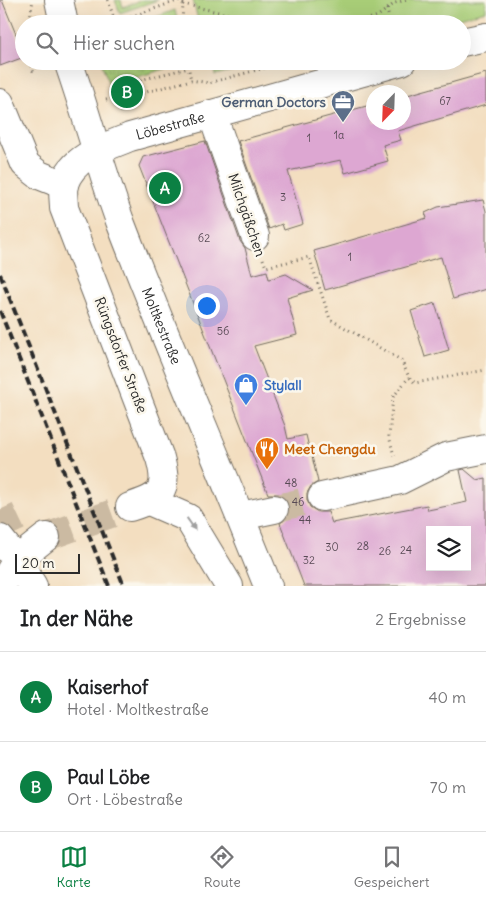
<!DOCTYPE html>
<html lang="de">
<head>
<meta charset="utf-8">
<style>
	body { margin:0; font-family:Delius,sans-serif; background:#f6f6f6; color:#202124 }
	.controls { position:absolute; right:15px; bottom:15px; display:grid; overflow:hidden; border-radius:0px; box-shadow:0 5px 20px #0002 }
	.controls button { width:45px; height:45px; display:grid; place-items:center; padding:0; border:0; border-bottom:1px solid #e0e0e0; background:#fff; color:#202124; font:25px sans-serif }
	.compass { position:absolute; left:366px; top:85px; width:45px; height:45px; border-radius:50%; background:#fff; box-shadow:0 5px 20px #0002; rotate:203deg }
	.scale { position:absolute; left:15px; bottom:12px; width:65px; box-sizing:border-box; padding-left:5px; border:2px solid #2b2b2b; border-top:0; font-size:14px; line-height:18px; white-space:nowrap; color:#2b2b2b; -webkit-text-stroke:4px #fbf7ec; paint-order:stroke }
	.you { position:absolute; left:206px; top:305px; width:18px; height:18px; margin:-12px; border:4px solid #fff; border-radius:50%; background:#1a73e8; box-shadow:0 0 0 8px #1a73e833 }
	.badge { display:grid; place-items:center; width:32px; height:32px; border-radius:50%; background:#0b8043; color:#fff; font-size:16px; font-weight:700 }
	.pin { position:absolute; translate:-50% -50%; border:2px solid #fff; box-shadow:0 1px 5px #0006 }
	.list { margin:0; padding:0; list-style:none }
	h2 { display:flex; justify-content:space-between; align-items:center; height:65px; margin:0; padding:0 20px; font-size:21px }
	h2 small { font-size:16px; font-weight:400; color:#757577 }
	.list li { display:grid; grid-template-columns:32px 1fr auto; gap:15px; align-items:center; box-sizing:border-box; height:90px; padding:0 20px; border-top:1px solid #e0e0e0 }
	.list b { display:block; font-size:19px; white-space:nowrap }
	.list p { margin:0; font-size:16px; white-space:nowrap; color:#757577 }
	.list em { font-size:16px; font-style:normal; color:#757577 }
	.icon { flex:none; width:28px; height:28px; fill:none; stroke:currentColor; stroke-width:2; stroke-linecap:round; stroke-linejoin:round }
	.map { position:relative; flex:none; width:486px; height:586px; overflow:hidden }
	.search { position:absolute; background:#fff; box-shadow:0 5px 20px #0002; left:15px; right:15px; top:15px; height:55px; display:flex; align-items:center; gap:12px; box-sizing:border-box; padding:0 18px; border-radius:28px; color:#757577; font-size:19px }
	.sheet { height:245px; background:#fff }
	nav { display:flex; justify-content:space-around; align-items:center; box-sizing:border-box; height:70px; border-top:1px solid #e0e0e0; background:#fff; font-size:14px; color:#757577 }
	nav a { display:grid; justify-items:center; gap:2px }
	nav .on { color:#0b8043 }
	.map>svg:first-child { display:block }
	.grass { fill:url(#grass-tufts); stroke:#6a7c51 }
	.green { fill:#a8cd77; stroke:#6a7c51 }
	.building { fill:#dda7d2; fill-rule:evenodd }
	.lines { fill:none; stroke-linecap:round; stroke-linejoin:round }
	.minor-tunnel { stroke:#cbbaa2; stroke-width:28; stroke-dasharray:28 14; stroke-linecap:butt }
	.major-tunnel { stroke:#cbbaa2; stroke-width:28; stroke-dasharray:28 14; stroke-linecap:butt }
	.minor-casing { stroke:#716a5f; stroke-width:30 }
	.path { stroke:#716a5f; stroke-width:3; stroke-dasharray:1 4; stroke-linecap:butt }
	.minor { stroke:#fff; stroke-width:28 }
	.rail { stroke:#2b2b2b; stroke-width:4; stroke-dasharray:8 4; stroke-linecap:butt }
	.oneway { fill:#a0a0a0 }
	.labels { text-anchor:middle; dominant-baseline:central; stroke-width:5; stroke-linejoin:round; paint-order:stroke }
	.number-label { font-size:11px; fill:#584a55 }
	.service-label { font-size:14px; font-weight:bold; fill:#4e5e75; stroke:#fbf7ec; text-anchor:end }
	.street-label { font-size:14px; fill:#2b2b2b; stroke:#fbf7ec }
	.shop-label { font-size:14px; font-weight:bold; fill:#366cbe; stroke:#fbf7ec; text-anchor:start }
	.food-label { font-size:14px; font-weight:bold; fill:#c56008; stroke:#fbf7ec; text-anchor:start }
</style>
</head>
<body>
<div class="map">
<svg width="486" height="586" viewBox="0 0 486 586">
	<defs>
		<pattern id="grass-tufts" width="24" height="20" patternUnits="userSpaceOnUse" patternTransform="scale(1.25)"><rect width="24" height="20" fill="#a8cd77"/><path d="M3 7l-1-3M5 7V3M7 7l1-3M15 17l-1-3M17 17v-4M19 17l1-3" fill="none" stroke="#91b067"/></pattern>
	</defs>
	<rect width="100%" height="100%" fill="#fbf7ec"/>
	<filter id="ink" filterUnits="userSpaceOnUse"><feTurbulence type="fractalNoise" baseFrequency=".02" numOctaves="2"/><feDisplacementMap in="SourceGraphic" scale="10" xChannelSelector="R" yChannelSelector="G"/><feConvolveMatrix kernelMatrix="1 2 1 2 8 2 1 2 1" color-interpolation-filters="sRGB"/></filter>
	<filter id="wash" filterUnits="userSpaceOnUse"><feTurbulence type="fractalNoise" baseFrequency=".0096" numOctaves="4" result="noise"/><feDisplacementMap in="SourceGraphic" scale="20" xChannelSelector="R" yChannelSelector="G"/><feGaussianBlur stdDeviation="1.12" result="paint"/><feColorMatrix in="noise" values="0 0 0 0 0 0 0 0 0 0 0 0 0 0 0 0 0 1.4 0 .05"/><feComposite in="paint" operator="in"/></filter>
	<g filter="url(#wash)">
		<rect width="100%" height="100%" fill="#f3dec0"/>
		<path class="grass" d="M115 0H121L123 7 142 0H158L120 13Z
			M175 10 178 24H138Z
			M101 61H174L175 66 109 85Z"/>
		<path class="green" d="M193 0H486V11L435 24H199Z
			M213 61H274L215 75Z"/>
		<g id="blocks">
			<path class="building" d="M0 0H2L24 54V57L0 66Z
				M486 73V105L398 131 401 140 383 145 388 161 345 173 341 160 288 171 303 224 284 230 282 224 269 229 238 141 374 104V122H404V96Z
				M205 141 240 241 245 248 252 275 267 271 269 279 286 274 313 290 287 298 297 335 254 346 285 426 288 439 306 435 309 448H310L318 482 311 486 307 493V500L310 507 318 512H328L332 523 427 505 428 510 467 502 460 470 464 469 477 480 486 478V586H304L280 523 285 520 289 514V505L285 498 279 494H268L139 166 143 157ZM430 530H467V567H430Z
				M483 200 486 211V289L453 299 441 257 325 290 314 251 427 218 425 213 438 207Z
				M435 303 449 350 425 357 411 311Z"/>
		</g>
	</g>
	<g filter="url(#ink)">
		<use href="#blocks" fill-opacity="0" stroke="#716a5f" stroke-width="1"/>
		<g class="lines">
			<path class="minor-tunnel" d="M274 509 322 497
				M46 537 130 507"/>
			<path class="major-tunnel" d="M0 510 24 561"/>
			<g class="minor-casing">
				<g id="minor">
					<path d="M59 0 64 24"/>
					<path d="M462 42 486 37"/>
					<path id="s1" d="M68 61C87 115 101 170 121 224 168 346 220 465 268 586"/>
					<path d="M0 103 25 164 39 175 64 185"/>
					<path d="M212 114 255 236"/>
					<path d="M322 497 400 480 446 457 486 449"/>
					<path d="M149 501 188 518 229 586"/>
					<path id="s2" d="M130 507C161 497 169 491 160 458L64 208C64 201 62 191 64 184 73 156 106 147 130 137L402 61"/>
					<path d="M241 516 274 509"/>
					<path d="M0 539 17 560 33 586"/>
					<path d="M1 586 17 560 46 537"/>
				</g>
			</g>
			<path class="path" d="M108 0 115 22 180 0
				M179 0 183 4 182 24
				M183 4 231 15 318 20 328 24
				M387 9 390 24
				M29 24 33 0
				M351 24 378 16 395 3 406 0
				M30 61 34 74
				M187 61 191 80
				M117 97 123 115
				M128 97 191 80 209 83 290 61
				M106 100 117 97 120 85 188 68
				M263 259 266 267 309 257 330 319 401 360 409 377 415 383 486 370
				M394 456 389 436 393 397 409 377"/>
			<use href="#minor" class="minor"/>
			<path class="rail" d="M0 274 124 586
				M0 311 109 586"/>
		</g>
		<defs><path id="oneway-solid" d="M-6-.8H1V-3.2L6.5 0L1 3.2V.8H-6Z" transform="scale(1.25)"/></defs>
		<use class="oneway" href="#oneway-solid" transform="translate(191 524) rotate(55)"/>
	</g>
	<defs>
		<g id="office-pin" transform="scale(1.25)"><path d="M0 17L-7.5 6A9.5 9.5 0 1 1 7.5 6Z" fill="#5c6f8a" stroke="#fbf7ec"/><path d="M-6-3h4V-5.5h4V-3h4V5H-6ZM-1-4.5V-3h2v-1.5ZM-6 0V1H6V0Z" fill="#fff"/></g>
		<g id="shop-pin" transform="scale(1.25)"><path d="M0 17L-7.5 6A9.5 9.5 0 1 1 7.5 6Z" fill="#3f7fe0" stroke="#fbf7ec"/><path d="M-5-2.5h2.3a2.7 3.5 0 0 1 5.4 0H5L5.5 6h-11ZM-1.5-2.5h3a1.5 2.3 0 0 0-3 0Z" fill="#fff"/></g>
		<g id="restaurant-pin" transform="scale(1.25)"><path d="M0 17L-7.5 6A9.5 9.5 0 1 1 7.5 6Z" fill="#e8710a" stroke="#fbf7ec"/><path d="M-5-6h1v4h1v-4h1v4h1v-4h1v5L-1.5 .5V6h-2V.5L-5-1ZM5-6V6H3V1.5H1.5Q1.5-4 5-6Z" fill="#fff"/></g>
	</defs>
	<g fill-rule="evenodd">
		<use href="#office-pin" x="343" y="102"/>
		<use href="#shop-pin" x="246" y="385"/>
		<use href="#restaurant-pin" x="267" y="449"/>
	</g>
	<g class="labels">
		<g class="number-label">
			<text x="445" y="101">67</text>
			<text x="339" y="135">1a</text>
			<text x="309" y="138">1</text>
			<text x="283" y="197">3</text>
			<text x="204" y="238">62</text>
			<text x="350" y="257">1</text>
			<text x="223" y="331">56</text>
			<text x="291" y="483">48</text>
			<text x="298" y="502">46</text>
			<text x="305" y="520">44</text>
			<text x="363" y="546">28</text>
			<text x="332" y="547">30</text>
			<text x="406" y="550">24</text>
			<text x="385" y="551">26</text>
			<text x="309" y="560">32</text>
		</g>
		<g class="service-label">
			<text x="326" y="102">German Doctors</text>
		</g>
		<g class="street-label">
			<text stroke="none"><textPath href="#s2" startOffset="486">Löbestraße</textPath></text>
			<text transform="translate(247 215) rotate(71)">Milchgäßchen</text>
			<text stroke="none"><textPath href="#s1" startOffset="281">Moltkestraße</textPath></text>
			<text transform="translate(121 355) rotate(69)">Rüngsdorfer Straße</text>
		</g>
		<g class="shop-label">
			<text x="264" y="385">Stylall</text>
		</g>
		<g class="food-label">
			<text x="284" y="449">Meet Chengdu</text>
		</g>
	</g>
</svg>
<div class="controls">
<button><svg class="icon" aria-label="layers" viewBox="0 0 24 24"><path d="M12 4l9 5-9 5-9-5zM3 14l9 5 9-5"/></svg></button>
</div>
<svg class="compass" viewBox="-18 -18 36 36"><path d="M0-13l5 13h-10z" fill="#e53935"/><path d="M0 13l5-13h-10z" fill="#757577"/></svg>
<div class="scale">20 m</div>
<div class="you"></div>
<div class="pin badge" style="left:165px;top:188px">A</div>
<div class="pin badge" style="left:127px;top:92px">B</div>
<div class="search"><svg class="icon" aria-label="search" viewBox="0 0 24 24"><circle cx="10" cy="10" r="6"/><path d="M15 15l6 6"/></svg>Hier suchen</div>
</div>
<section class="sheet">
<h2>In der Nähe<small>2 Ergebnisse</small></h2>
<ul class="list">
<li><span class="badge">A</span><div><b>Kaiserhof</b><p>Hotel · Moltkestraße</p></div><em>40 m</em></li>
<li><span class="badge">B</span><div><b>Paul Löbe</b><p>Ort · Löbestraße</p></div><em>70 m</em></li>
</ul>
</section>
<nav>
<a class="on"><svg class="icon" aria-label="map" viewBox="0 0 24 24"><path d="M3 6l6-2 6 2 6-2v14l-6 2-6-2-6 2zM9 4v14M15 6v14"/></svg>Karte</a>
<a><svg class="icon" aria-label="directions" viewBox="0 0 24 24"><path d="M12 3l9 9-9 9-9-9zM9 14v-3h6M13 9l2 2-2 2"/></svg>Route</a>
<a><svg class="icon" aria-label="saved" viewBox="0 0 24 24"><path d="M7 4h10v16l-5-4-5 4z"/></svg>Gespeichert</a>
</nav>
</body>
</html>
